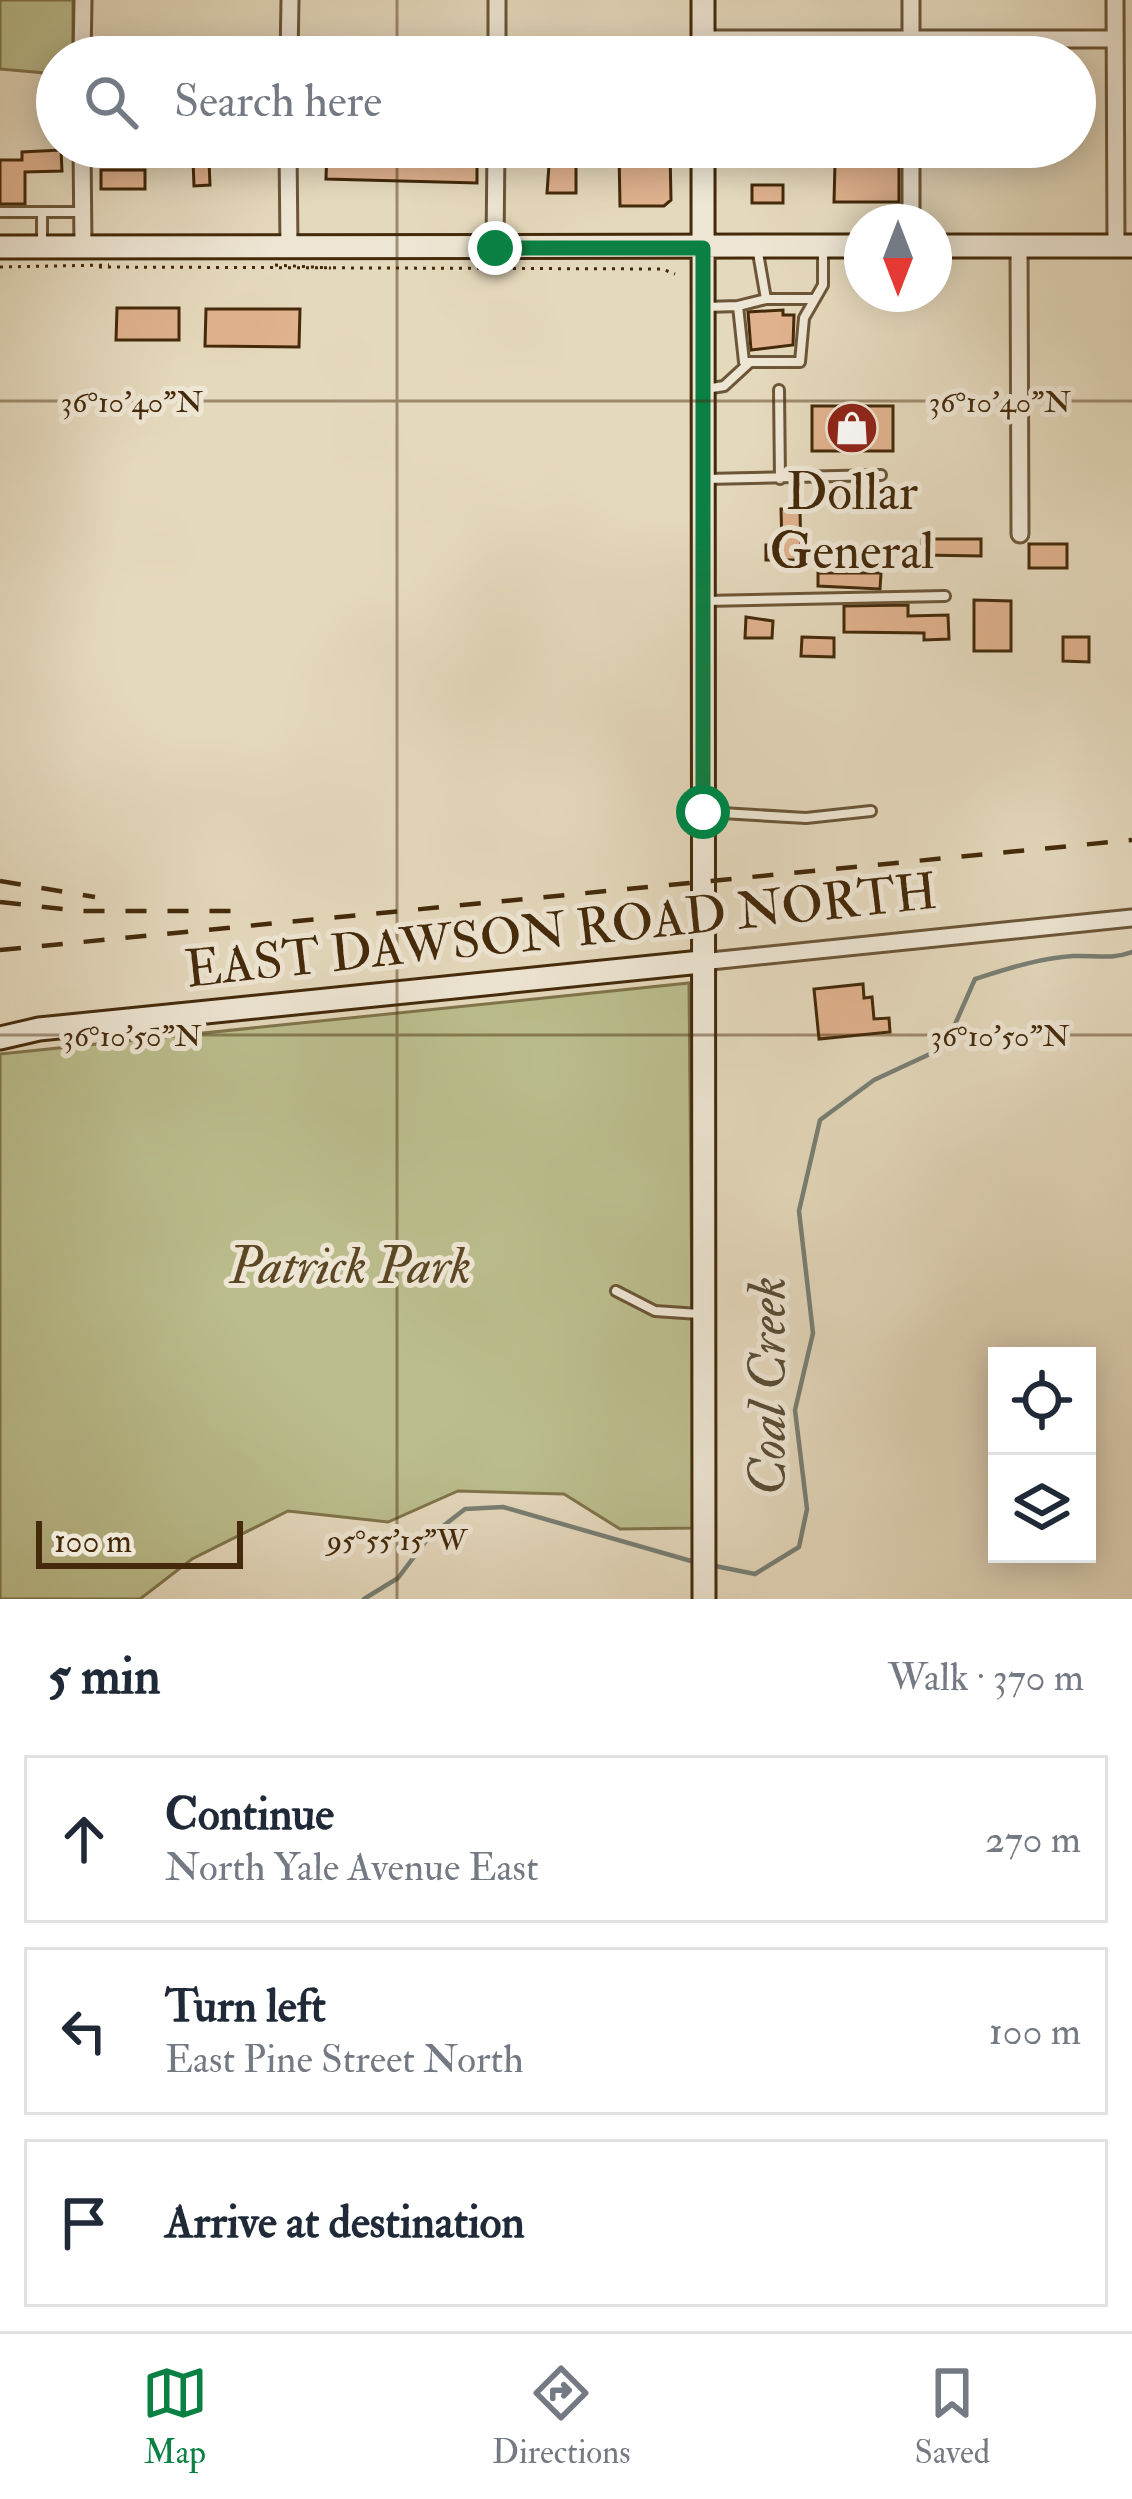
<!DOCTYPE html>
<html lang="en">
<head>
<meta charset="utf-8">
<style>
	body { margin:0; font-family:"IM FELL Double Pica",serif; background:#f6f6f7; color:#1f2937 }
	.controls { position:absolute; right:36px; bottom:36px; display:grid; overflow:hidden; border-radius:0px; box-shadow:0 6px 30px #0003 }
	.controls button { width:108px; height:108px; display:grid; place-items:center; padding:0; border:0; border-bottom:3px solid #e0e1e3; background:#fff; color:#1f2937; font:60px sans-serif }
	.compass { position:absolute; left:844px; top:204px; width:108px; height:108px; border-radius:50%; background:#fff; box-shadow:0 6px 30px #0003; rotate:180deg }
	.scale { position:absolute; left:36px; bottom:30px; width:207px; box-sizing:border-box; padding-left:12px; border:6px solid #442a0a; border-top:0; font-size:33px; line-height:42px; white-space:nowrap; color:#442a0a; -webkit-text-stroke:9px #eee6d4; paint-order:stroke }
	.stop { position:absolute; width:36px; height:36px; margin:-27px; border:9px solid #0b8043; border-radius:50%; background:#fff }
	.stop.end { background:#0b8043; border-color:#fff; box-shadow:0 3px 12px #0008 }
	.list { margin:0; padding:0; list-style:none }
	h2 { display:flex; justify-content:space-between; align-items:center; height:156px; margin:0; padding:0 48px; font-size:51px }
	h2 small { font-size:39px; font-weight:400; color:#747a83 }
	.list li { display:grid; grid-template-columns:78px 1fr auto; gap:36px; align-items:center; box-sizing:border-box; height:168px; margin:0 24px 24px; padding:0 24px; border:3px solid #e0e1e3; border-radius:0px }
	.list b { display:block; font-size:45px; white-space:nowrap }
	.list p { margin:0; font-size:39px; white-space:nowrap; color:#747a83 }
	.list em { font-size:39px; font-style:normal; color:#747a83 }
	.icon { flex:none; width:66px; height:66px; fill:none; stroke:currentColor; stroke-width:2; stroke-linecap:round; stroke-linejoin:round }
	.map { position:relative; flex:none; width:1132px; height:1599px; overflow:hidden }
	.search { position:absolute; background:#fff; box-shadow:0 6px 30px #0003; left:36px; right:36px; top:36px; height:132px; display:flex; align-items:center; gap:30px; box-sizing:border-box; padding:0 42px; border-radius:66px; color:#747a83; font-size:45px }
	.sheet { height:732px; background:#fff }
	nav { display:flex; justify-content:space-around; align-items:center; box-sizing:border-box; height:168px; border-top:3px solid #e0e1e3; background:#fff; font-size:33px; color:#747a83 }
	nav a { display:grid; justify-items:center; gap:6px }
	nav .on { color:#0b8043 }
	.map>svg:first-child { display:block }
	.green { fill:#bbbd8c; stroke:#80744b; stroke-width:3 }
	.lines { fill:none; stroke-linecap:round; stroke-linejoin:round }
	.stream { stroke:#787f75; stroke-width:4.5 }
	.building { fill:#e0b28e; stroke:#442a0a; stroke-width:3 }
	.lane-casing { stroke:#6c5637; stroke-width:14 }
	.street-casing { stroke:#6c5637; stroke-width:21 }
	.secondary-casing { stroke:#442a0a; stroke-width:27 }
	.path { stroke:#442a0a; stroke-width:3; stroke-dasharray:3 6; stroke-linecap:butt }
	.lane { stroke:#eee6d4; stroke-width:8 }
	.street { stroke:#eee6d4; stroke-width:15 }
	.secondary { stroke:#eee6d4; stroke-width:21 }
	.rail { stroke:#442a0a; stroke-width:4.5; stroke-dasharray:21 21; stroke-linecap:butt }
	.route { stroke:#0b8043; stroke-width:15 }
	.ticks { fill:none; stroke:#442a0a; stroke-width:3; stroke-opacity:0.45 }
	.labels { text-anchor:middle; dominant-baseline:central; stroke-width:10; stroke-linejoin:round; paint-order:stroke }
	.poi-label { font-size:51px; fill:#442a0a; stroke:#eee6d4 }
	.street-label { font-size:51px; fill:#442a0a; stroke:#eee6d4 }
	.park-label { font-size:51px; font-style:italic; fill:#5c4724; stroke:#eee6d4 }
	.water-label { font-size:54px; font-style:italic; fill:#5a4d36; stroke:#eee6d4 }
	.ticks-label { font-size:30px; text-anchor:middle; fill:#442a0a; stroke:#eee6d4; stroke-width:10; stroke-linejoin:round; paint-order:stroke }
</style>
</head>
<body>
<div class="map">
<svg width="1132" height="1599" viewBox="0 0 1132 1599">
	<rect width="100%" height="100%" fill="#e5d9bd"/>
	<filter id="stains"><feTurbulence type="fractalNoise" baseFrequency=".00167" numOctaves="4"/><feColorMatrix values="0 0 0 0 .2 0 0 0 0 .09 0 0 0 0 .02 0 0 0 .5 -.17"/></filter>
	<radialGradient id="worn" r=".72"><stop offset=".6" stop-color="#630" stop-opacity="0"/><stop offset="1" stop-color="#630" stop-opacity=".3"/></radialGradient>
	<path class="green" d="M0 0H73V57H57V74L0 69Z
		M689 983 694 1528 620 1529 564 1494 458 1491 388 1522 288 1511 192 1559 140 1599H0V1054Z"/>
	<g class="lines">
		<path class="stream" d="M710 1565 755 1574 799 1547 807 1509 795 1410 813 1333 799 1211 820 1120 874 1080 945 1047 975 979C1007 969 1039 958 1073 956 1095 955 1110 960 1132 952
			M364 1599 398 1578 429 1537 465 1509 503 1507 698 1563"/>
	</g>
	<path class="building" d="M327 147H477V183L326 179Z
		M61 150 62 171 25 172V204H0V160H22V152Z
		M670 151 671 200 664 206H620L619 152Z
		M193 161H209L210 185 194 186Z
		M835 164 899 165V202H834Z
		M549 165H576V193H547Z
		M101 170H145V189H101Z
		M752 185H783V203H752Z
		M117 308H179V340H116Z
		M206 309H300L299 347 205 346Z
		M783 310V315H794L793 345 751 350 748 312Z
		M812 406H893V451H812Z
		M781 509H800L801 560H766V545H782Z
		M922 539H981V556L922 555Z
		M1029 544H1067V568H1029Z
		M818 573H881L880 589 818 586Z
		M974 600 1011 601V651H974Z
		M908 605V616L948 615 949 639 924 640V633L844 632V606Z
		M746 617 773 621 772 638H745Z
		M802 637 834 638V657L801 656Z
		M1063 637H1089V662L1063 661Z
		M863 984 864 998 872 997 874 1019 889 1018 890 1032 819 1039 814 989Z"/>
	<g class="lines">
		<g class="lane-casing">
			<path id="lane" d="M0 212H82
				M42 212V245
				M757 247 766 299
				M738 306 766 299H813
				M706 307 738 306 744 362H800L804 318 823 285V248
				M706 389 724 386 749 363
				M779 390 780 479
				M705 479 881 475
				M705 601 945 596
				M705 812 806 818 871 811
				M616 1291 655 1311 699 1314"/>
		</g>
		<g class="street-casing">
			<path id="street" d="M497 0V57
				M1115 0 1116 246
				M703 39H1115
				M82 57 83 0
				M289 57 290 0
				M911 57V0
				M82 147 83 247
				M288 147 289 247
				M911 147V222
				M1019 246 1020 534
				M495 247 496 147
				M701 962 1132 918"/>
		</g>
		<g class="secondary-casing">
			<path id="secondary" d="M703 57V0
				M703 147 704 1599
				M934 246H1132
				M0 247 862 246
				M0 1038 39 1029 701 962"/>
		</g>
		<path class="path" d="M275 265 331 268
			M0 267 109 265
			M99 267 662 269 675 274"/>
		<use href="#lane" class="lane"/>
		<use href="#street" class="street"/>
		<use href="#secondary" class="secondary"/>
		<path class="rail" d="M0 881 95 897
			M0 902 80 911H251
			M0 950 1132 840"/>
	</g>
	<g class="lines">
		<path class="route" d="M495 248H703V812"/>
	</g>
	<path class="ticks" d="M397 0V57M397 147V1599M0 401H1132M0 1035H1132"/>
	<defs>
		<g id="shop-disc" transform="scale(2.7)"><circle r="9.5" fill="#8f2418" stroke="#eee6d4"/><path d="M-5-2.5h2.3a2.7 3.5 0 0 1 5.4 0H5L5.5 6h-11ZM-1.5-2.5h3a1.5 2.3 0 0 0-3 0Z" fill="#fff"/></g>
	</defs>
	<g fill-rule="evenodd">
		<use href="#shop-disc" x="852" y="428"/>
	</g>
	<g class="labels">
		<g class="poi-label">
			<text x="852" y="493">Dollar<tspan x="852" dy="59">General</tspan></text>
		</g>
		<g class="street-label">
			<text transform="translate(561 931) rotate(-6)">EAST DAWSON ROAD NORTH</text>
		</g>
		<g class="park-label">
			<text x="350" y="1267">Patrick Park</text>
		</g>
		<g class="water-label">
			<text transform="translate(768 1386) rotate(-90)">Coal Creek</text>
		</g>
	</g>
	<g class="ticks-label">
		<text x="1000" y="412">36°10'40"N</text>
		<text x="132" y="412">36°10'40"N</text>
		<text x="1000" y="1046">36°10'50"N</text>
		<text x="132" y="1046">36°10'50"N</text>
		<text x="397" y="1550">95°55'15"W</text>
	</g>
	<rect width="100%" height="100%" filter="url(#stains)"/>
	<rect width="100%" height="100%" fill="url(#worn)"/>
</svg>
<div class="controls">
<button><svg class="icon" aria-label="locate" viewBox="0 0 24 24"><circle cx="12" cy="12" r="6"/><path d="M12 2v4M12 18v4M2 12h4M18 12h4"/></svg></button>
<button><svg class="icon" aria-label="layers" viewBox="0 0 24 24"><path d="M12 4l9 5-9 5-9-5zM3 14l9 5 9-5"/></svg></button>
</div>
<svg class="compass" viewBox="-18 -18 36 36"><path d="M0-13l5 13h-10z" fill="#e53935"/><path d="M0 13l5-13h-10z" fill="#747a83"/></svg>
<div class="scale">100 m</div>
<div class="stop" style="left:703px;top:812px"></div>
<div class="stop end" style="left:495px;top:248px"></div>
<div class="search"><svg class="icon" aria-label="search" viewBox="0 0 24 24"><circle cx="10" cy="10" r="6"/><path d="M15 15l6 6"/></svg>Search here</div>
</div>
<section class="sheet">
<h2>5 min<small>Walk · 370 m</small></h2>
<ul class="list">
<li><svg class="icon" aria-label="ahead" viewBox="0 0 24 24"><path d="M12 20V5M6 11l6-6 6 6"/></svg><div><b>Continue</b><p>North Yale Avenue East</p></div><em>270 m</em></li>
<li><svg class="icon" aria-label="left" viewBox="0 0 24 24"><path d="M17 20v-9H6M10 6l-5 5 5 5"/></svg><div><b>Turn left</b><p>East Pine Street North</p></div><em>100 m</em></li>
<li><svg class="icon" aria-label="arrive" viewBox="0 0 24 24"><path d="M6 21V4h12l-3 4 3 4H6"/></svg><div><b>Arrive at destination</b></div></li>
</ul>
</section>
<nav>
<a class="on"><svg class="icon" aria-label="map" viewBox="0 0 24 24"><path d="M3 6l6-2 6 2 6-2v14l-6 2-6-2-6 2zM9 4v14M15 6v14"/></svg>Map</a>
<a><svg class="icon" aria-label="directions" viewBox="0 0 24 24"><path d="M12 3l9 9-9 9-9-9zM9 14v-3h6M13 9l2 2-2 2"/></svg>Directions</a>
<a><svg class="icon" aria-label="saved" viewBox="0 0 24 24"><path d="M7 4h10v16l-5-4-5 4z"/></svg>Saved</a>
</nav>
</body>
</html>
